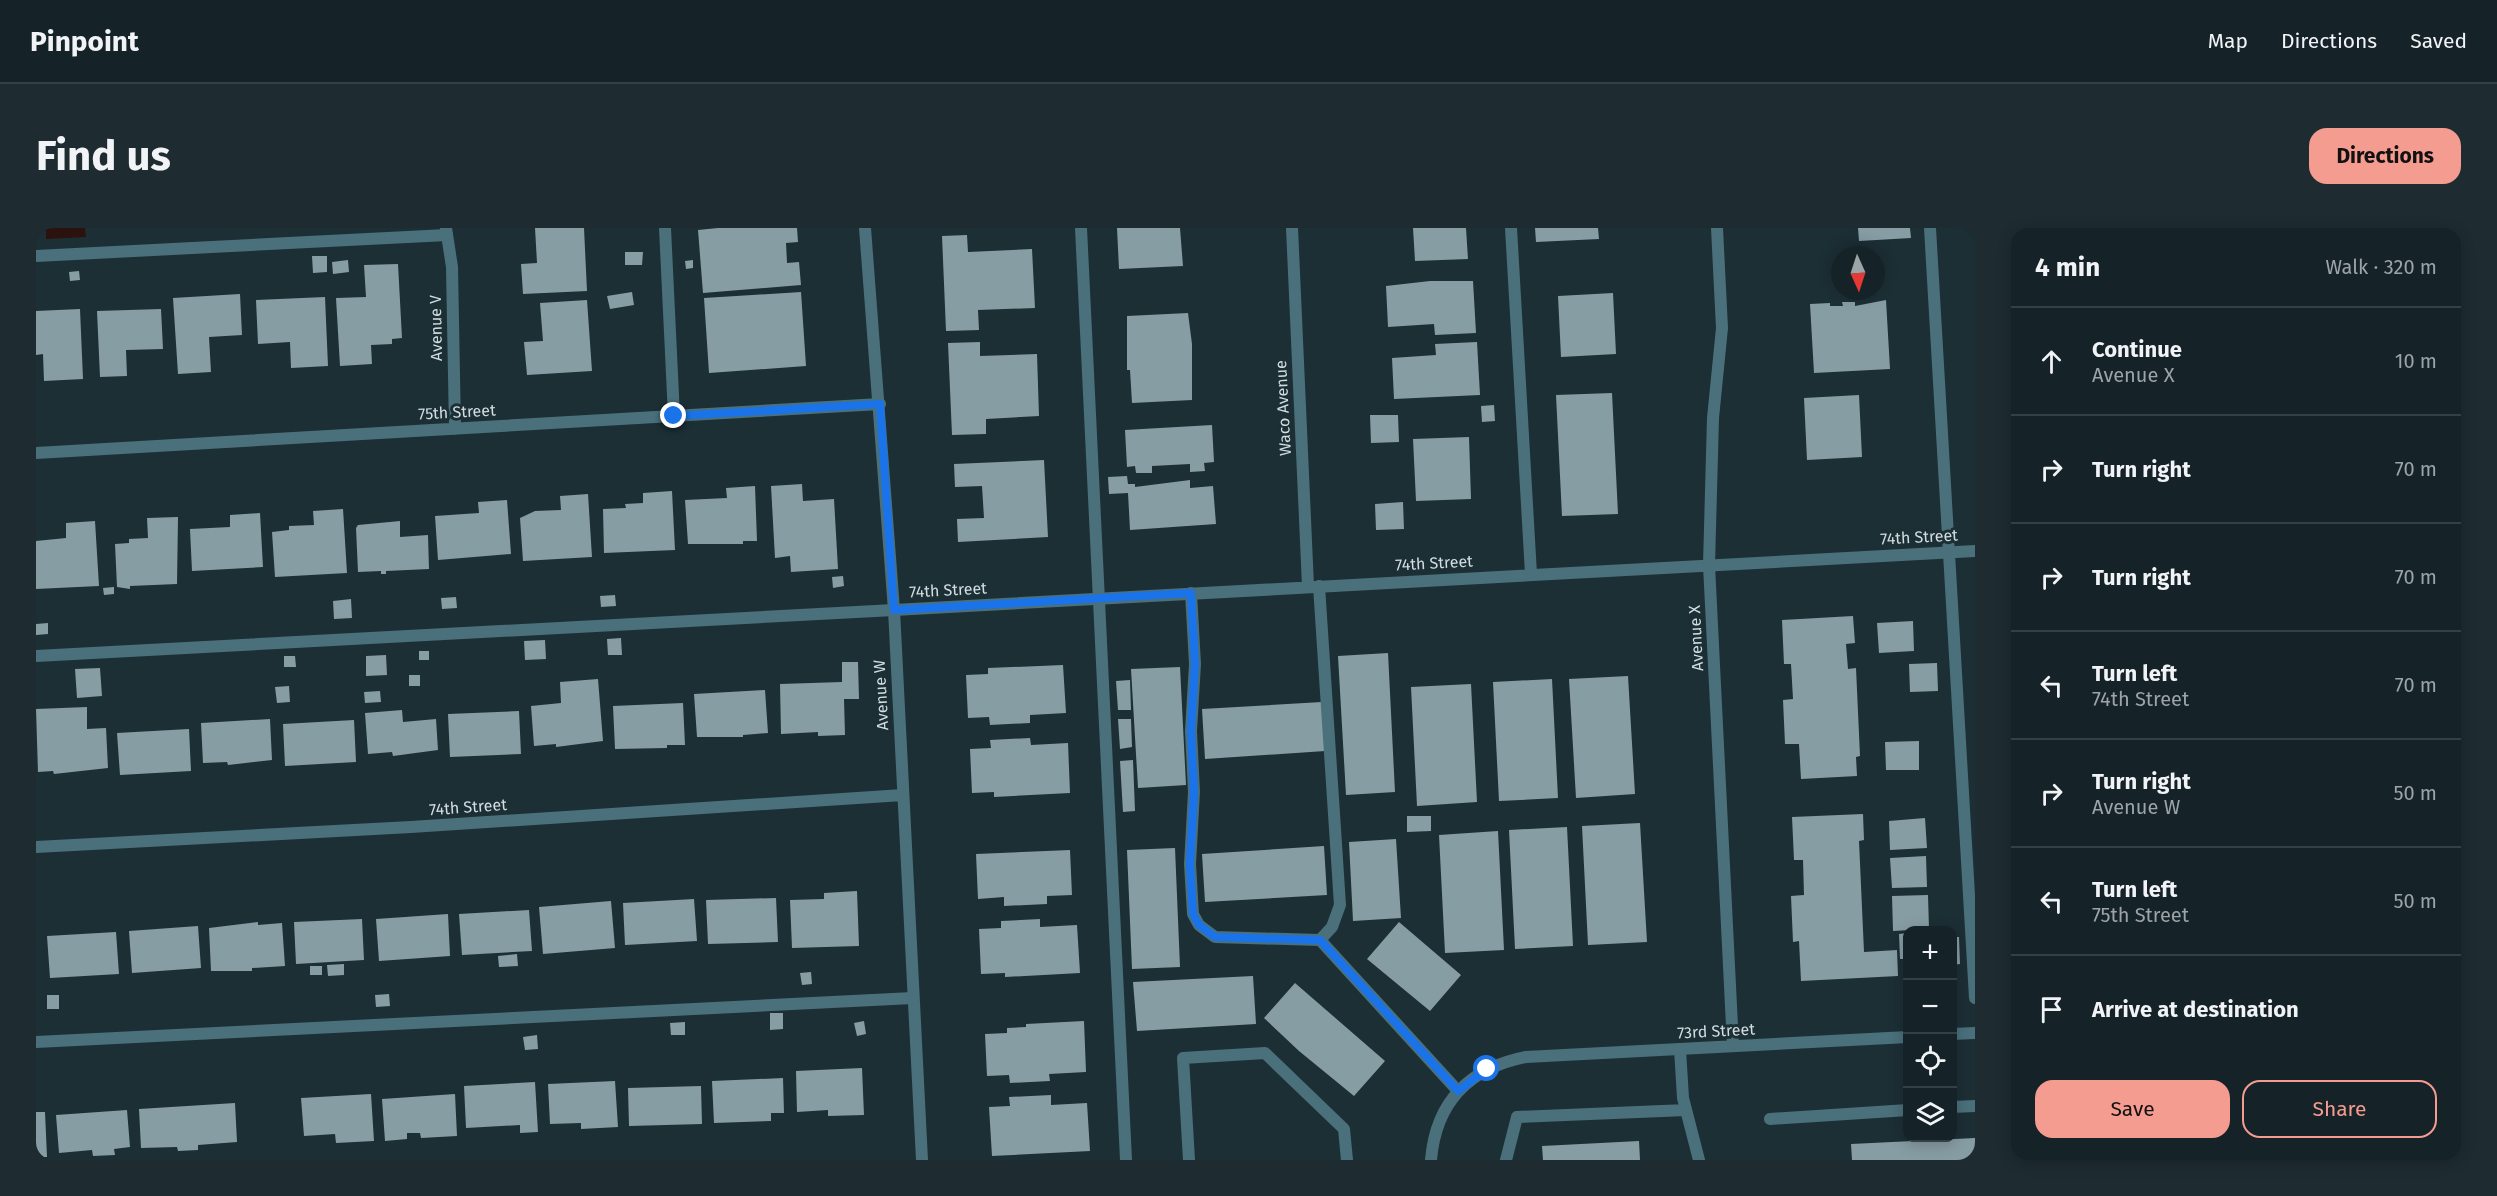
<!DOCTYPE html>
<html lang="en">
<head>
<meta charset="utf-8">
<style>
	body { margin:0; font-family:"Fira Sans",sans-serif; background:#1e2b30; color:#f1f3f6 }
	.controls { position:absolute; right:18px; bottom:18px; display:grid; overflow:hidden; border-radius:12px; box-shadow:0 3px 15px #0003 }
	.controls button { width:54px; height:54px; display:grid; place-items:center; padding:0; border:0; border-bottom:2px solid #344045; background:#152328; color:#f1f3f6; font:30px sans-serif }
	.compass { position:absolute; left:1795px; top:18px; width:54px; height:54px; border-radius:50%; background:#152328; box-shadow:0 3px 15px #0003; rotate:177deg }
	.stop { position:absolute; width:18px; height:18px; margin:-14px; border:4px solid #1a73e8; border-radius:50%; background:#fff }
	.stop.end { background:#1a73e8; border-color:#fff; box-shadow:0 2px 6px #0008 }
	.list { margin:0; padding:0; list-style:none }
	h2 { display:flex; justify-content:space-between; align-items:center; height:78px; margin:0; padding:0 24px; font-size:26px }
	h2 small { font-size:20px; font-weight:400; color:#9da4a8 }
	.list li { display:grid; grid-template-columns:39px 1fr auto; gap:18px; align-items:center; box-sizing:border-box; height:108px; padding:0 24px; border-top:2px solid #344045 }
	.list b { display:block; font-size:22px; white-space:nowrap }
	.list p { margin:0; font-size:20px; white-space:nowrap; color:#9da4a8 }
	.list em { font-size:20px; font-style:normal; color:#9da4a8 }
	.actions { display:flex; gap:12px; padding:18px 24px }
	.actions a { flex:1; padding:14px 0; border:2px solid #f59c90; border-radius:18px; text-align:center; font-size:21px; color:#f59c90 }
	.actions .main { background:#f59c90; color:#111 }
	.icon { flex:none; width:33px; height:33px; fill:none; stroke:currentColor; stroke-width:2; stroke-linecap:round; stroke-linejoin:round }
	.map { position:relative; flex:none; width:1939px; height:932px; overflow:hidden; border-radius:18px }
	header { display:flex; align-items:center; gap:36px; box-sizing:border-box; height:84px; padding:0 30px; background:#152328; border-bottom:2px solid #344045 }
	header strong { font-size:28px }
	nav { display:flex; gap:33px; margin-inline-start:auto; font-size:21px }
	.intro { display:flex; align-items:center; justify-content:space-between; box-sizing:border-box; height:144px; padding:0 36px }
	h1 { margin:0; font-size:42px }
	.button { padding:15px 27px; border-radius:18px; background:#f59c90; color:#111; font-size:21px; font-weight:700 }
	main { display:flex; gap:36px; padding:0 36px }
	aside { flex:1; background:#152328; border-radius:18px; box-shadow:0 3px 15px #0003 }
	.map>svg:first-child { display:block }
	.water { fill:#2c120f }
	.building { fill:#879da4 }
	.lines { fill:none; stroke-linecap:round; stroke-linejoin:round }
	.lane { stroke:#4a707c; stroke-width:12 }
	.street { stroke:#4a707c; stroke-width:12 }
	.route { stroke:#1a73e8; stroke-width:8 }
	.labels { text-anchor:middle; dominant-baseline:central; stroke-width:6; stroke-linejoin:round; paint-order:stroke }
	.street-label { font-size:16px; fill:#d2dde1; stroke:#1c2f35 }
</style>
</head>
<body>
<header>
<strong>Pinpoint</strong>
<nav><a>Map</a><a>Directions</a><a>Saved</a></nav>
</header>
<div class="intro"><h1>Find us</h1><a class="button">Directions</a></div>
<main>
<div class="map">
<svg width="1939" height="932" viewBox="0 0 1939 932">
	<rect width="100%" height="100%" fill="#1c2f35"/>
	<path class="water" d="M10 0H49L50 9 10 11Z"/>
	<path class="building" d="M499 0H548L551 63 487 66 485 36 501 35Z
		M682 0H761L762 14 750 15 751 35 763 34 765 57 667 65 662 2Z
		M1081 0H1144L1147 38 1083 41Z
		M1377 0H1430L1432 31 1379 33Z
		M1499 0H1562L1563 11 1500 14Z
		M1822 0H1874L1875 10 1823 13Z
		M931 7 932 24 996 21 999 80 942 82 943 102 910 103 906 8Z
		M589 24H607L606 37H589Z
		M276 28H291V44L277 45Z
		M312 32 313 44 297 46 296 34Z
		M657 32V40L650 41 649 33Z
		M362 36 366 110 356 111V116L335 117 336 136 304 138 300 70 330 69 328 37Z
		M43 43 44 52 34 53 33 44Z
		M1394 53H1437L1440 105 1399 107 1398 96 1352 99 1350 58Z
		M596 64 598 77 574 81 571 68Z
		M765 64 770 138 673 145 668 70Z
		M1577 65 1580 126 1525 129 1522 68Z
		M204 66 206 107 173 109 175 144 142 146 137 70Z
		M289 69 292 138 255 140 254 114 222 116 220 72Z
		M551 72 556 143 491 147 488 114 507 113 504 75Z
		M1850 72 1854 141 1778 145 1774 76 1794 75V78H1807L1806 74H1819V78Z
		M44 81 47 151 8 153 7 126 0 127V83Z
		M125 81 127 121 90 122 91 148 64 149 61 83Z
		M1152 85 1156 116V172L1096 175 1094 142H1091V88Z
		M944 114V128L1001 126 1003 188 950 191V206L916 207 912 115Z
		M1441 114 1444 167 1358 171 1356 130 1400 127 1399 116Z
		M1576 165 1582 286 1526 288 1520 167Z
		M1823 167 1826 229 1771 232 1768 170Z
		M1458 177 1459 193 1446 194 1445 178Z
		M1334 187H1362L1363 214 1335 215Z
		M1176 197 1178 234 1168 235 1169 243 1154 244V236L1116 238V245H1100L1099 238 1091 239 1089 202Z
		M1433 209 1435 271 1380 273 1377 211Z
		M1008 232 1012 309 922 314 921 291 948 290 946 258 919 259 918 236Z
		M1091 248 1092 256H1099V259L1154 252V260L1177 258 1180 296 1094 302 1092 265 1073 266 1072 249Z
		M766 256 767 273 798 271 802 341 755 344 754 328 739 330 735 258Z
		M719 258 721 313H707V316H652L649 272 691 270 690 260Z
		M636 263 639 322 568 325 567 281 590 280 589 276 607 275V265Z
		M552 266 556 329 487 333 484 290 499 283 525 282 524 268Z
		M471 272 475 326 402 332 399 288 443 285 442 274Z
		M1367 274 1368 301 1340 302 1339 276Z
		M307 281 311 345 239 349 236 304 253 302V298L278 297 277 283Z
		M224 285 227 339 156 343 154 301 194 299V287Z
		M142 289 141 356 94 358V361L81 359 79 316 93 315V311L112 310 111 290Z
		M59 293 63 358 0 361V313L30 310V295Z
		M364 293V309L392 307 393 341 350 343V346H345V343L322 344 320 300 322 297Z
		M807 348 808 358 797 360 796 349Z
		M78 359V366L68 367 67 360Z
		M579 367 580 378 565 379 564 368Z
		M420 369 421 380 406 381 405 370Z
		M315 371 316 390 298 391 297 373Z
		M1817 388 1819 415 1810 416 1812 441 1820 440 1824 528 1820 529 1821 548 1765 551 1763 516H1749L1747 472 1757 471 1755 436H1748L1746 392Z
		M1877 393 1878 423 1843 425 1841 395Z
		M12 395V406L0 407V396Z
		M585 410 586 427H572L571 411Z
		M509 412 510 431 489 432 488 413Z
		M383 423H393V432H383Z
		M1352 425 1359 564 1310 567 1302 428Z
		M350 427 351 447 330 448V428Z
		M248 428H259L260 439H248Z
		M806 434H822L823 471H808L809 507 782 508V504L745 506 744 456 806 454Z
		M1901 435 1902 463 1874 464 1873 436Z
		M1027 437 1030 485 994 487V495L954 497 953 489 932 490 930 447 952 446V440Z
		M1144 439 1150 557 1102 560 1095 441Z
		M64 440 66 468 41 470 39 441Z
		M373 447H384V458H373Z
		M1592 448 1599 566 1540 570 1533 451Z
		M562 451 567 513 520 519V516L498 518 495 478 525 475 524 454Z
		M1516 451 1522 570 1463 573 1457 454Z
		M1094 452 1095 482H1082L1080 453Z
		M1435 456 1441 574 1381 578 1375 459Z
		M253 458 254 474 241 475 239 459Z
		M729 462 732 505 707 507V509H661L658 466Z
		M344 463 345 474 329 475 328 464Z
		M1286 474 1289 523 1169 531 1166 481Z
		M647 475 649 517H631V520L579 521 577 478Z
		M51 479V501L70 500 72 540 18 546 17 543 2 544 0 481Z
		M366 482 367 494 400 491 402 522 357 528 356 524 332 526 329 485Z
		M483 483 485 526 414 529 412 486Z
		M234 491 236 532 192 537 191 534 167 535 165 495Z
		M1082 491H1095L1096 519 1084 521Z
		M318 492 320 534 249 538 247 496Z
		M153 501 155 543 84 547 81 505Z
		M994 510 995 517 1032 515 1034 565 958 569V564L936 565 934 521 955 520 954 512Z
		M1883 513V542H1850L1849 514Z
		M1097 532 1099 583 1087 584 1084 533Z
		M1827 586 1828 612 1823 613 1828 724 1861 722 1862 748 1765 753 1763 713 1757 714 1755 668 1768 667 1767 632H1758L1756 589Z
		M1371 588H1395V603L1371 604Z
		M1889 590 1891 620 1854 622 1853 593Z
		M1604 595 1611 714 1552 717 1546 598Z
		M1531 599 1537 718 1479 721 1473 602Z
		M1462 603 1468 722 1409 725 1403 607Z
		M1360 611 1365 690 1317 693 1313 614Z
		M1288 618 1291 667 1169 674 1166 626Z
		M1139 620 1144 739 1096 741 1091 622Z
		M1034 622 1036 667 1011 668V676L968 678V669L942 671 940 626Z
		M1890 628 1891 659 1856 660 1854 630Z
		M821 663 823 718 756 720 754 672 788 671V665Z
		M1892 667 1893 701 1857 703 1856 668Z
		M740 670 742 714 672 716 670 672Z
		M658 671 661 713 589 717 587 675Z
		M575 673 579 720 507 726 503 679Z
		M493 682 496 723 426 727 423 686Z
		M412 686 414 728 343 733 340 691Z
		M326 691 328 732 260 736 258 694Z
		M1004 691V699L1041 697 1044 745 969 749V745L945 746 943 701 965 700V693Z
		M222 694V697L246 695 249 738 216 740V743H175L173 700Z
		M1363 694 1425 747 1394 783 1331 731Z
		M162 698 165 740 96 745 93 703Z
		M80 704 83 746 14 750 11 708Z
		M1872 705V731H1864L1863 706Z
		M1916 709H1923L1924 736 1916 737Z
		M481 726 482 738 463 739 462 728Z
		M308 736V747L292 748 291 737Z
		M274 738H286V747H274Z
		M775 744 776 756 766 757 764 745Z
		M1217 748 1220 796 1101 803 1097 754Z
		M1259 755 1349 833 1318 868 1263 823 1228 790Z
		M353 766 354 778 340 779 339 767Z
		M11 767H23V781H11Z
		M734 785H747V801L734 802Z
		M828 793 830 806 821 808 818 795Z
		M1048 793 1050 844 1013 846 1014 853 974 855 973 847 951 848 949 806 971 805V800L990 799V796Z
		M649 794V807H635L634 795Z
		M501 807 502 821 489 822 487 809Z
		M826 840 828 887 792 888V882L761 884 760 843Z
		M747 850 748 885H735V893L678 895 676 853Z
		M579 853 582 899 545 901V895L514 896 512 856Z
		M499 854 502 904 484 905V897L430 900 428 858Z
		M665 858 666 896 593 898 592 860Z
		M335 866 338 913 300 915 299 906 268 908 265 870Z
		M419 866 421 908 385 910 384 905H371V911L349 913 346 871Z
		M1015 867V877L1051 875 1054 923 956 928 953 879 974 878 973 869Z
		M199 875 201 914 162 917V922L142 923 141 919 105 920 103 881Z
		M91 882 94 919 78 921 79 927 57 928 56 922 23 925 20 887Z
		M0 884H9L11 929H0Z
		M1939 910V932H1816L1815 916Z
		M1603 913 1604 932H1507L1506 918Z"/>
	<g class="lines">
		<path class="lane" d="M629 0 638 188
			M1045 0 1090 932
			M1475 0 1495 346
			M1894 0 1939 770
			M0 28 411 7
			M1283 358 1304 677 1296 699 1284 712 1422 863
			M1155 365 1159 436 1155 503 1158 564 1154 636 1157 686 1163 697 1179 709 1284 712
			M0 428 858 382
			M0 814 877 770
			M1644 821 1647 870 1663 932
			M1916 879 1939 878
			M1734 891 1872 882
			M1153 932 1147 830 1229 825 1308 901 1311 932
			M1470 932 1481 889 1650 882"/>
		<path class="street" d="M410 0 416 39 419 201
			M829 0 858 382 886 932
			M1256 0 1272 358
			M1681 0 1686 100 1677 190 1673 337 1697 818
			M0 225 844 176
			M858 382 1939 323
			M0 619 375 599 867 567
			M1916 806 1939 805
			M1395 932C1400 873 1434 840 1490 829L1872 809"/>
	</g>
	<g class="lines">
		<path class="route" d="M638 188 844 176 858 382 1155 365 1159 436 1155 503 1158 564 1154 636 1157 686 1163 697 1179 709 1284 712 1422 863 1451 841"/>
	</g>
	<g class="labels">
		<g class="street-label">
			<text transform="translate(400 100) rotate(-91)">Avenue V</text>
			<text transform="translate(1247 180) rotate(-93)">Waco Avenue</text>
			<text transform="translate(421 184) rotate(-3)">75th Street</text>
			<text transform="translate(1883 309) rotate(-3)">74th Street</text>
			<text transform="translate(1398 335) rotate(-3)">74th Street</text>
			<text transform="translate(912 362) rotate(-3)">74th Street</text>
			<text transform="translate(1660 410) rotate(-93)">Avenue X</text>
			<text transform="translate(845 467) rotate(-93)">Avenue W</text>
			<text transform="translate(432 579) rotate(-4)">74th Street</text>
			<text transform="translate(1680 803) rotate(-3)">73rd Street</text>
		</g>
	</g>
</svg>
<div class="controls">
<button>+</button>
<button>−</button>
<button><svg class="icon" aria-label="locate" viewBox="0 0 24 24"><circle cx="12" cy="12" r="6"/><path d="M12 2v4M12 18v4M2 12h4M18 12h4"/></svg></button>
<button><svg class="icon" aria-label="layers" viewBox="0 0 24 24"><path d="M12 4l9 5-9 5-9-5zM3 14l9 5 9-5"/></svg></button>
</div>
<svg class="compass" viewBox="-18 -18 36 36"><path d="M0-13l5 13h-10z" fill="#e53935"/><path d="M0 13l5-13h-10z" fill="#9da4a8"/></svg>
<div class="stop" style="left:1451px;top:841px"></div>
<div class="stop end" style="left:638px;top:188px"></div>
</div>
<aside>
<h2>4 min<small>Walk · 320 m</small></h2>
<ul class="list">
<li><svg class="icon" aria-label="ahead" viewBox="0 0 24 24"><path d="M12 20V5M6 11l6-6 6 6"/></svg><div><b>Continue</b><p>Avenue X</p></div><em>10 m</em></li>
<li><svg class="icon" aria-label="right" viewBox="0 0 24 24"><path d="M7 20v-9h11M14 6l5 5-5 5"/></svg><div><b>Turn right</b></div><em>70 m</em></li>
<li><svg class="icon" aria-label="right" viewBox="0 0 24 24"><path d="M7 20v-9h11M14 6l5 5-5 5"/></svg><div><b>Turn right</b></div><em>70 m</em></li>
<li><svg class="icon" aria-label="left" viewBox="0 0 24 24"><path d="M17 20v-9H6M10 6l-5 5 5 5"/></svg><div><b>Turn left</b><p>74th Street</p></div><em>70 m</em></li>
<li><svg class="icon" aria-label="right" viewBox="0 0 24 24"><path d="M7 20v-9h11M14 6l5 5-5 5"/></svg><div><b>Turn right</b><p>Avenue W</p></div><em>50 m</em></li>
<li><svg class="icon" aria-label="left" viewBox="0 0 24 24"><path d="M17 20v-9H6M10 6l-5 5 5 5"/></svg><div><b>Turn left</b><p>75th Street</p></div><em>50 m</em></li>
<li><svg class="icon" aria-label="arrive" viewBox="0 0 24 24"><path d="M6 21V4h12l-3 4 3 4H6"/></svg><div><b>Arrive at destination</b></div></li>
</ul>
<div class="actions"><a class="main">Save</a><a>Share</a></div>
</aside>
</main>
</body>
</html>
